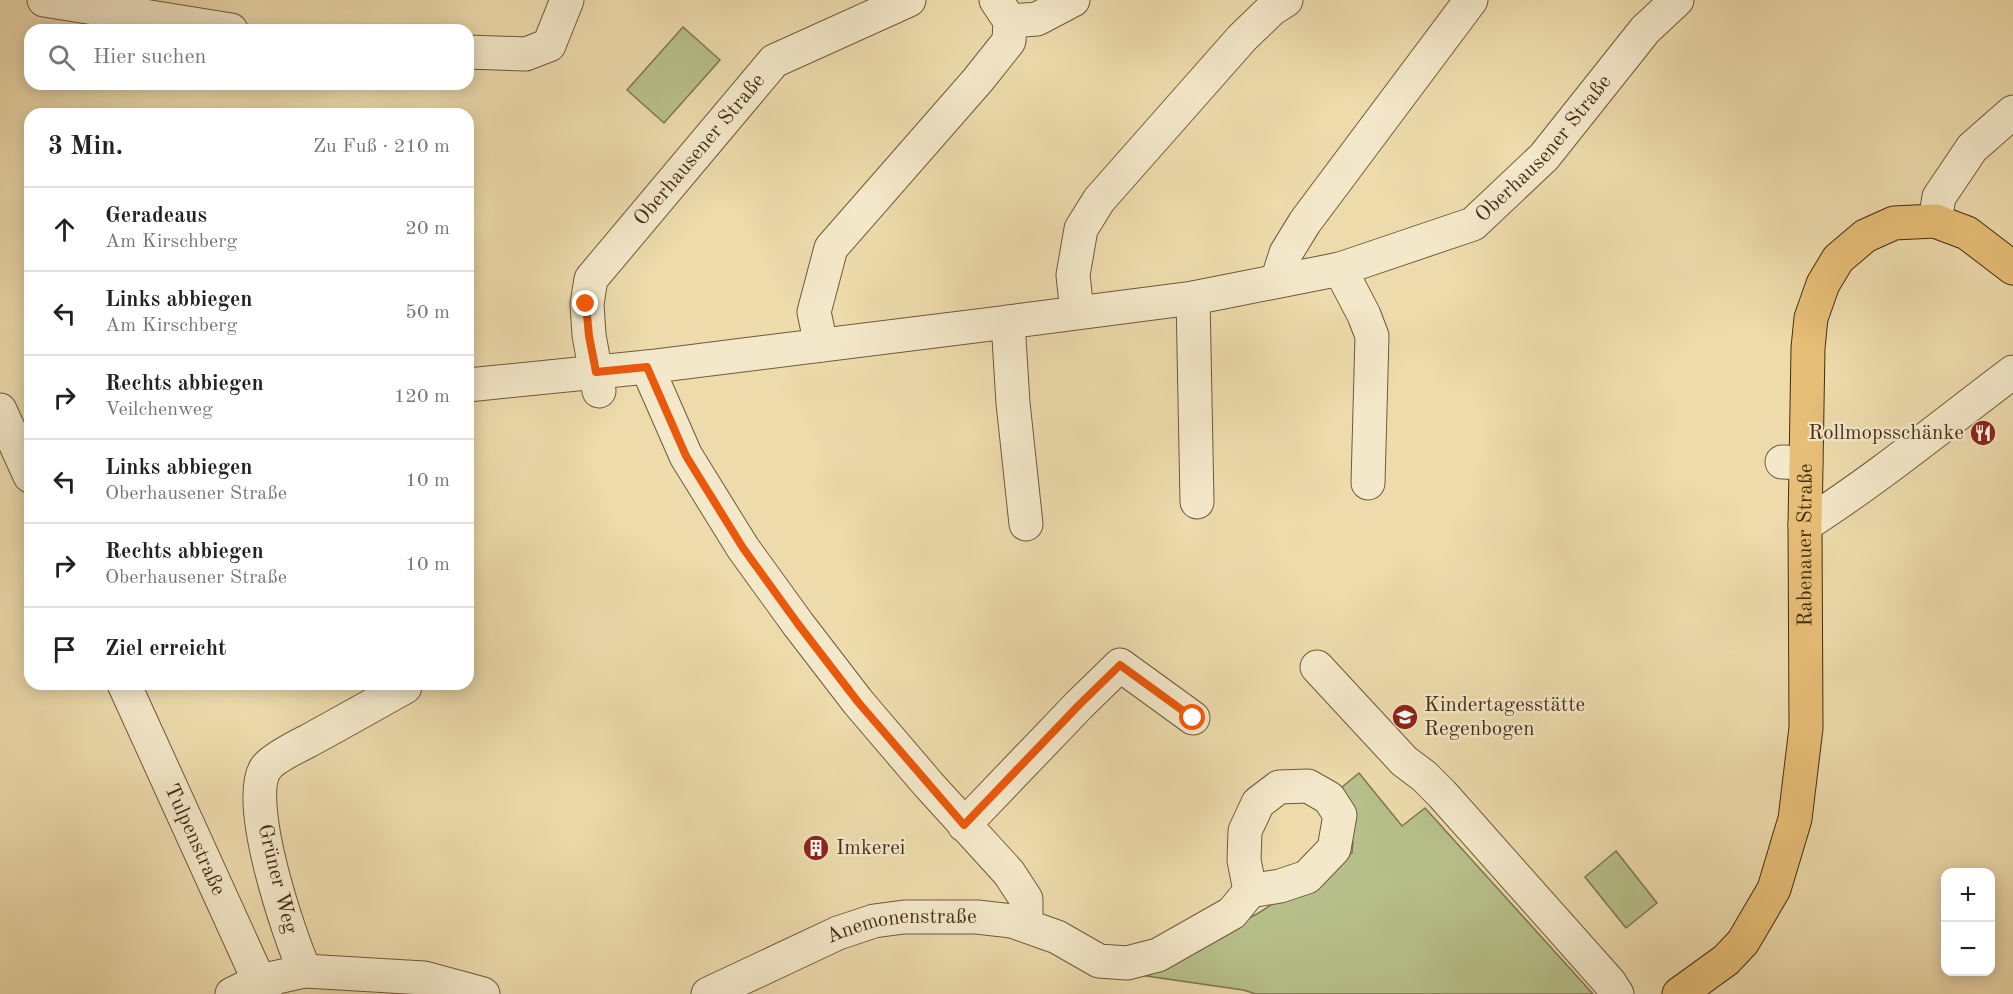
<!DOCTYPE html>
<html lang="de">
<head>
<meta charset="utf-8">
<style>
	body { margin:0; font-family:"Old Standard TT",serif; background:#f6f6f6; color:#222 }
	.controls { position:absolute; right:18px; bottom:18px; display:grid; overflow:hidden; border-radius:12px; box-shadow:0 3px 15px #0003 }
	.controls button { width:54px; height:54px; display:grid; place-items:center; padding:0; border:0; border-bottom:2px solid #e0e0e0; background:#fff; color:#222; font:30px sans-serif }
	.stop { position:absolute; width:18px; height:18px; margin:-14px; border:4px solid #ea580c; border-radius:50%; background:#fff }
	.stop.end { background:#ea580c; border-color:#fff; box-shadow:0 2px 6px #0008 }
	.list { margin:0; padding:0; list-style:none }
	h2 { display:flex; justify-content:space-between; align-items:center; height:78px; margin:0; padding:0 24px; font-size:26px }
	h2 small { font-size:20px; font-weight:400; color:#767676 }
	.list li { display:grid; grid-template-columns:39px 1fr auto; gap:18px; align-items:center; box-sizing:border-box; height:84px; padding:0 24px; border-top:2px solid #e0e0e0 }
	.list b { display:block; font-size:22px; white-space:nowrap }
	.list p { margin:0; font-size:20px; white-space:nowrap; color:#767676 }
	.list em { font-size:20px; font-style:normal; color:#767676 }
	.icon { flex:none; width:33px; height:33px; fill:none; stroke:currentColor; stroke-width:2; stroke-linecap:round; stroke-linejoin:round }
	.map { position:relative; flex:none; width:2013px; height:994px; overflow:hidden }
	.search { position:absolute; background:#fff; box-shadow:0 3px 15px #0003; left:24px; top:24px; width:450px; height:66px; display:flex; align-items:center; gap:15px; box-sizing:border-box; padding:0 21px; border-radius:18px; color:#767676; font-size:22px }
	.panel { position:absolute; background:#fff; box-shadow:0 3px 15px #0003; left:24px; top:108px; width:450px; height:582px; border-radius:18px }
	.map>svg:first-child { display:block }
	.green { fill:#b7c08a; stroke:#7e7650; stroke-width:1.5 }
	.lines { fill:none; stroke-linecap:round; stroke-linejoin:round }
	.minor-casing { stroke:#70583b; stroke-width:35 }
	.major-casing { stroke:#462c15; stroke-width:35 }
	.minor { stroke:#f3e8c9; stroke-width:33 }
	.major { stroke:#e6be76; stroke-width:33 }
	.route { stroke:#ea580c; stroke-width:8 }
	.labels { text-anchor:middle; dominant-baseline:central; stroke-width:4.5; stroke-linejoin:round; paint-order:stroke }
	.street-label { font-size:21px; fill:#462c15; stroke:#f3e8c9 }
	.poi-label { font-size:21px; fill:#462c15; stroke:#f3e8c9; text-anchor:start }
</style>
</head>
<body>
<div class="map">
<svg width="2013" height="994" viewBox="0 0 2013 994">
	<rect width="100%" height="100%" fill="#eddbac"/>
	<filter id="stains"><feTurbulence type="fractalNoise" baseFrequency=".00333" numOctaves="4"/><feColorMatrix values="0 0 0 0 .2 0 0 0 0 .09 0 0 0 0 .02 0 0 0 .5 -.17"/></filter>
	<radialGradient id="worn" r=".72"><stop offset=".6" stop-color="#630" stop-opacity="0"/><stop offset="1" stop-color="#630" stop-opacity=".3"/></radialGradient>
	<path class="green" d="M683 27 720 60 664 123 627 90Z
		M1359 773 1402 826 1425 808 1593 994H1256L1243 990 1133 974 1257 914 1352 853 1353 842 1329 798Z
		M1616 851 1657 903 1626 928 1585 877Z"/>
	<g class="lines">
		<g class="minor-casing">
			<g id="minor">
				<path d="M44 0 231 30"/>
				<path d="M1010 21 1037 19 1073 0"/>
				<path d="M468 52 526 54 549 45 567 0"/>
				<path d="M1935 221 1939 197 1972 148 2013 112"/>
				<path d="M1340 269 1364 315 1372 336 1368 483"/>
				<path d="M1277 281 1286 253 1305 222 1471 0"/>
				<path d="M1193 298 1197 502"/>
				<path d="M1077 312 1073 275 1081 229 1099 200 1242 38 1272 9 1286 0"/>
				<path d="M1008 322 1013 403 1026 524"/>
				<path d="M821 345 814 312 831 248 978 80 1009 41 1010 21 996 0"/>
				<path d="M647 367 686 456 743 548 798 624 858 702 928 784 1009 873 1026 899V915L1012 921"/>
				<path id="s1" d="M468 385 647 367 1008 322 1193 298 1340 269 1473 224 1544 157 1645 30 1677 0"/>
				<path id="s2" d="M599 391 589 335 587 304 591 279 774 61 909 0"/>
				<path d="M0 410 30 476"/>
				<path d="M1782 462 1806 463"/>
				<path d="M1805 525C1877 479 1944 424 2013 372"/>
				<path d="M1317 667 1404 761 1424 776 1442 794 1610 983 1617 994"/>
				<path id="s3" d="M124 684 265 994"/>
				<path d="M964 825 1079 705 1120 665 1193 718"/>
				<path d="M305 971C289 936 243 799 266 768 272 759 298 746 308 741 341 723 373 705 405 687"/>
				<path d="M232 994 259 981 305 971 424 978 483 994"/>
				<path id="s4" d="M708 994 838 933 874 921 904 917H977L1012 921 1057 937 1099 961 1127 963 1158 955 1232 913 1250 891 1280 886 1307 877 1334 849 1340 815 1329 798 1308 786 1279 787 1258 803 1245 831 1244 860 1250 891"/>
			</g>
		</g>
		<g class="major-casing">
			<g id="major">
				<path id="s5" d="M1679 994 1726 960 1743 942 1774 889 1795 819 1806 728 1805 525 1808 348 1811 318 1823 284 1838 259 1865 236 1894 223 1935 221 1967 233 2013 268"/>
			</g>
		</g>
		<use href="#minor" class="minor"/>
		<use href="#major" class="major"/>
	</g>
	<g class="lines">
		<path class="route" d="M586 304 589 336 596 372 647 367 686 456 743 548 798 624 858 702 964 825 1079 705 1120 665 1193 718"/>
	</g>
	<defs>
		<g id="restaurant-disc" transform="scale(1.35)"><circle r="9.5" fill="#8f2418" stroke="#f3e8c9"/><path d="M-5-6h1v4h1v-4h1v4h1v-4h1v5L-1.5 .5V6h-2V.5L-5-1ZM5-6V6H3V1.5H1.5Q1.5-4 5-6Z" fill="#fff"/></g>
		<g id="school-disc" transform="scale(1.35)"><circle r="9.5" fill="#8f2418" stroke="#f3e8c9"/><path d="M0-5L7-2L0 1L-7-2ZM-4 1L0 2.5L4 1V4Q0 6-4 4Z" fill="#fff"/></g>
		<g id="building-disc" transform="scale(1.35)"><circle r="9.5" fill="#8f2418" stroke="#f3e8c9"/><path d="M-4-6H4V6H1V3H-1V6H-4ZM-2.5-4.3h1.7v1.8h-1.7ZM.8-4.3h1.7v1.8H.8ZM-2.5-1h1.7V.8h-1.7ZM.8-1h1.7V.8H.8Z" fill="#fff"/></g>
	</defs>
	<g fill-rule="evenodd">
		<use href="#restaurant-disc" x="1983" y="433"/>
		<use href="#school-disc" x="1405" y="717"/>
		<use href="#building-disc" x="816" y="848"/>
	</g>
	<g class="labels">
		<g class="street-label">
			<text stroke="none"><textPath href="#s1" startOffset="1124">Oberhausener Straße</textPath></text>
			<text stroke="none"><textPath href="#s2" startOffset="282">Oberhausener Straße</textPath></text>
			<text stroke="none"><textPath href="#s5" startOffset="492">Rabenauer Straße</textPath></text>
			<text stroke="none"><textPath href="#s3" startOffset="171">Tulpenstraße</textPath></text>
			<text transform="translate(277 879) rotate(76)">Grüner Weg</text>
			<text stroke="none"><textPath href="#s4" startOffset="208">Anemonenstraße</textPath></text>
		</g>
		<g class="poi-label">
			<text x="1964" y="433" text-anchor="end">Rollmopsschänke</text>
			<text x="1424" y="705">Kindertagesstätte<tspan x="1424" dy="24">Regenbogen</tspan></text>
			<text x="836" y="848">Imkerei</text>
		</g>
	</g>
	<rect width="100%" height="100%" filter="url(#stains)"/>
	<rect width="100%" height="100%" fill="url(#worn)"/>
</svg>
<div class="controls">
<button>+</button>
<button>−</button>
</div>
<div class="stop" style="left:1193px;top:718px"></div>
<div class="stop end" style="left:586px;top:304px"></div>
<div class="search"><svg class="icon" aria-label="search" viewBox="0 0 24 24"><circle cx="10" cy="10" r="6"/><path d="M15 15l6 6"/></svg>Hier suchen</div>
<section class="panel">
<h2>3 Min.<small>Zu Fuß · 210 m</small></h2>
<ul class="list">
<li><svg class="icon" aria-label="ahead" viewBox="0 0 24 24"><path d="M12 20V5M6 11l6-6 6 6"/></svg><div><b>Geradeaus</b><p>Am Kirschberg</p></div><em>20 m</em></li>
<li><svg class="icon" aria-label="left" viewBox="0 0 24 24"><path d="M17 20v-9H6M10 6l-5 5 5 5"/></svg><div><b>Links abbiegen</b><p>Am Kirschberg</p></div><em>50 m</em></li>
<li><svg class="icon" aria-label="right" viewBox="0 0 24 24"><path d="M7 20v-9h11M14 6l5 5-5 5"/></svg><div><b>Rechts abbiegen</b><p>Veilchenweg</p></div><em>120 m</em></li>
<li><svg class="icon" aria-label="left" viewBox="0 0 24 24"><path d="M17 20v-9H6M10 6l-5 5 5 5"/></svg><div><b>Links abbiegen</b><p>Oberhausener Straße</p></div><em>10 m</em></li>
<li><svg class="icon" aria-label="right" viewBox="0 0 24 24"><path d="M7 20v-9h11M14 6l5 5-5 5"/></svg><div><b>Rechts abbiegen</b><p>Oberhausener Straße</p></div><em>10 m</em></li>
<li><svg class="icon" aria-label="arrive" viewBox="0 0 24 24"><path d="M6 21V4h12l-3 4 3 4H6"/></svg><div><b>Ziel erreicht</b></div></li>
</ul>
</section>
</div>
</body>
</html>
